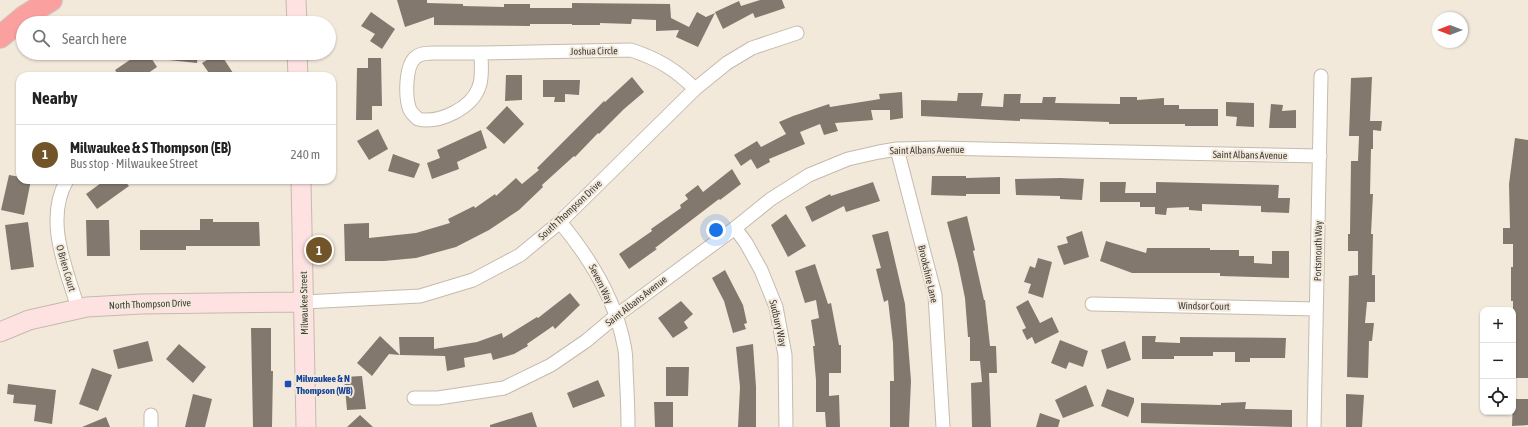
<!DOCTYPE html>
<html lang="en">
<head>
<meta charset="utf-8">
<style>
	body { margin:0; font-family:"Asap Condensed",sans-serif; background:#f6f6f6; color:#222 }
	.controls { position:absolute; right:12px; bottom:12px; display:grid; overflow:hidden; border-radius:8px; box-shadow:0 1px 3px #0004 }
	.controls button { width:36px; height:36px; display:grid; place-items:center; padding:0; border:0; border-bottom:1px solid #e0e0e0; background:#fff; color:#222; font:20px sans-serif }
	.compass { position:absolute; left:1432px; top:12px; width:36px; height:36px; border-radius:50%; background:#fff; box-shadow:0 1px 3px #0004; rotate:270deg }
	.you { position:absolute; left:716px; top:230px; width:14px; height:14px; margin:-10px; border:3px solid #fff; border-radius:50%; background:#1a73e8; box-shadow:0 0 0 6px #1a73e833 }
	.badge { display:grid; place-items:center; width:26px; height:26px; border-radius:50%; background:#725429; color:#fff; font-size:13px; font-weight:700 }
	.pin { position:absolute; translate:-50% -50%; border:2px solid #fff; box-shadow:0 1px 4px #0006 }
	.list { margin:0; padding:0; list-style:none }
	h2 { display:flex; justify-content:space-between; align-items:center; height:52px; margin:0; padding:0 16px; font-size:17px }
	h2 small { font-size:13px; font-weight:400; color:#767676 }
	.list li { display:grid; grid-template-columns:26px 1fr auto; gap:12px; align-items:center; box-sizing:border-box; height:60px; padding:0 16px; border-top:1px solid #e0e0e0 }
	.list b { display:block; font-size:15px; white-space:nowrap }
	.list p { margin:0; font-size:13px; white-space:nowrap; color:#767676 }
	.list em { font-size:13px; font-style:normal; color:#767676 }
	.icon { flex:none; width:22px; height:22px; fill:none; stroke:currentColor; stroke-width:2; stroke-linecap:round; stroke-linejoin:round }
	.map { position:relative; flex:none; width:1528px; height:427px; overflow:hidden }
	.search { position:absolute; background:#fff; box-shadow:0 1px 3px #0004; left:16px; top:16px; width:320px; height:44px; display:flex; align-items:center; gap:10px; box-sizing:border-box; padding:0 14px; border-radius:22px; color:#767676; font-size:15px }
	.panel { position:absolute; background:#fff; box-shadow:0 1px 3px #0004; left:16px; top:72px; width:320px; height:112px; border-radius:12px }
	.map>svg:first-child { display:block }
	.building { fill:#83786d }
	.lines { fill:none; stroke-linecap:round; stroke-linejoin:round }
	.street-casing { stroke:#c4baad; stroke-width:15 }
	.secondary-casing { stroke:#c4baad; stroke-width:21 }
	.highway-casing { stroke:#cdcccb; stroke-width:24 }
	.street { stroke:#fff; stroke-width:13 }
	.secondary { stroke:#fee2e2; stroke-width:19 }
	.highway { stroke:#faa09f; stroke-width:22 }
	.transit-dot { fill:#1a4fb4; stroke:#f3e9db; stroke-width:1.5 }
	.labels { text-anchor:middle; dominant-baseline:central; stroke-width:4; stroke-linejoin:round; paint-order:stroke }
	.street-label { font-size:10px; fill:#3f3b36; stroke:#f3e9db }
	.transit-label { font-size:10px; font-weight:bold; fill:#164399; stroke:#f3e9db; text-anchor:start }
</style>
</head>
<body>
<div class="map">
<svg width="1528" height="427" viewBox="0 0 1528 427">
	<rect width="100%" height="100%" fill="#f3e9db"/>
	<path class="building" d="M397 0H427V3L463 4V6L504 7V4H530V8H572V3L670 4 671 18 689 27 697 12 706 17 715 13 698 47 676 37 679 30 656 31V20L632 19 631 24 600 23V25H572V24H530V26L434 25V17L405 27Z
		M760 0H782L785 8 755 18 753 13 723 29 715 12 739 1 741 6Z
		M371 12 395 29 382 49 370 41 375 34 361 26Z
		M140 53H148L157 67 144 76H119L115 70Z
		M159 53H198L197 63 159 59Z
		M218 53H220L235 76H211L202 63Z
		M368 58H381L382 106H372V120H356L357 68H368Z
		M506 75H522V100L505 101Z
		M632 77 644 92 624 109 599 134 598 133 575 157 574 156 542 185 543 187 519 210 489 230 456 247 416 258 384 261H345L344 224 369 223V238L416 233 450 223 448 219 474 206 475 208 495 194 496 196 516 178 522 184 539 170 537 168 604 101 605 102Z
		M1372 77 1370 121H1382L1381 131 1373 130V149H1371L1370 194H1373L1371 234H1373L1372 275H1375V302H1367L1365 323H1374L1372 341H1369L1368 378 1347 377 1349 276 1358 275V251H1348V234H1350L1351 161H1358L1359 136H1349L1351 78Z
		M543 80H580L579 95 565 94V102H554L555 97H543Z
		M902 92 903 118 890 120V110H871L873 120 835 123 838 131 824 135 820 124 800 132 805 144 769 159 770 162 757 169 751 159 741 166 734 155 757 141 761 147 786 134 779 122 793 116 829 104 830 107 880 99 879 94Z
		M958 93H983L981 106 1003 107 1004 94H1021L1020 103H1042L1043 97H1056L1055 103 1120 104V97H1137V100L1164 98V105H1179V109H1218V126H1185V124H1109V122L1020 119V121L921 116V100L957 101Z
		M1226 102 1254 103V127L1236 126 1237 117 1226 116Z
		M1271 104 1283 105 1282 111 1296 110V128H1269Z
		M507 106 524 124 504 144 486 128Z
		M378 129 388 149 369 160 357 141Z
		M481 130 487 148 457 162 459 169 432 179 427 163 440 158 437 150Z
		M1515 138 1528 140V378H1513V301H1511V267H1513V244H1503V228H1510L1509 184Z
		M393 154 420 164 414 178 388 171Z
		M732 169 741 184 720 200 719 199 655 248 657 249 629 269 619 254 652 231 651 229 681 208 680 205 688 199 685 195 698 185 703 192Z
		M9 175 20 177V180H31L24 215 1 210Z
		M932 176H966V178L1000 177V194H966V196L931 195Z
		M1060 178 1084 179 1082 200 1060 199V196L1016 195 1015 179Z
		M99 180H124L129 186 97 209 86 194 101 183Z
		M873 182 880 201 846 212 844 206 812 222 805 207 830 194 831 196Z
		M1100 182H1126L1125 193H1156V182L1279 185 1278 198H1290L1289 213 1261 212V206L1202 204V211L1189 210V207L1167 208 1166 215 1155 214V207H1140V202H1100Z
		M786 214 806 246 788 257 771 225Z
		M967 216 975 250 973 251 984 300H985L990 346H996L997 373H989L991 427H972L971 383 982 382 980 361H970V337H968L965 298 958 264 947 222Z
		M200 219H213V222H259L260 246H186V250H140V230H200Z
		M86 220H109L110 256H87Z
		M28 222 34 267 11 270 5 225Z
		M888 231 905 304 911 381 909 427H890V381H894L893 343 888 300 884 302 876 269 881 268 872 235Z
		M1082 231 1089 257 1064 265 1057 246 1068 243 1066 237Z
		M1106 241 1146 253 1147 248H1210V250H1239V256H1254V263L1272 264V251H1289V278L1220 276V273H1132L1100 261Z
		M1038 258 1052 262 1043 298 1028 293 1031 284 1024 282 1030 266 1035 268Z
		M815 264 828 304 831 303 839 345H841V373H829V396L839 395 840 427H826L825 412H816V380L813 346H815L811 320 819 318 816 300 805 303 795 271Z
		M725 270 743 305 747 323 744 324 746 329 733 333 724 301 712 278Z
		M570 293 580 305 555 329 553 326 527 344 528 346 514 354 493 360 491 353 464 358 465 367 447 371 445 356 400 355 399 337H434V349L477 342 502 333 503 338 537 317 538 318Z
		M1028 300 1040 323 1052 317 1059 332 1035 344 1032 337 1027 340 1022 330 1026 328 1016 307Z
		M681 301 693 314 684 322 688 328 673 338 658 318Z
		M251 328H271V371H273L272 427H253Z
		M380 336 400 355 389 354 372 376 357 363Z
		M1142 336H1156L1155 342 1180 343V337L1286 338 1285 358H1250V362H1235V352H1213V356H1174V359H1142Z
		M1060 340 1088 351 1083 367 1069 362 1066 369 1051 363Z
		M148 341 153 361 118 369 113 350Z
		M1125 341 1131 360 1107 369 1101 350Z
		M179 344 206 367 193 383 166 359Z
		M753 344 756 387V427H738L740 387 736 347Z
		M666 367H689L688 396H666Z
		M92 368 112 375 98 411 79 404Z
		M362 376 366 409 347 410 344 377Z
		M598 380 605 396 573 408 567 393Z
		M8 384 56 390 52 424 34 421 36 405 13 403 14 395 7 394Z
		M1086 385 1094 406 1063 418 1055 400Z
		M1107 389 1134 398V402L1128 417 1101 406Z
		M193 394 212 399 205 427H185Z
		M1346 394 1364 395 1362 427H1346Z
		M1513 399H1528V425L1512 426Z
		M654 402H673V427H655Z
		M1246 402 1245 409 1292 410V427L1141 423V403L1221 405V403Z
		M532 412 537 427H490V425Z
		M1040 413 1060 420 1058 427H1036Z
		M360 415 373 427H347Z
		M106 417 110 427H82Z"/>
	<g class="lines">
		<g class="street-casing">
			<path id="street" d="M440 53H481C481 64 483 77 479 87 472 108 439 124 418 119 415 116 412 114 410 110 405 98 405 65 416 57 422 52 433 53 440 53Z
				M481 53 631 50C658 59 675 69 695 89
				M897 149 935 295 943 427
				M67 180C44 220 66 268 78 308
				M560 222C590 258 615 298 624 345 626 353 626 361 626 369 627 388 628 408 628 427
				M735 228 746 243 761 270 776 307 785 355 786 427
				M304 302 420 296 473 280 520 255 560 222 695 89 727 63 752 48 797 33
				M1092 304 1316 309
				M414 398H438L504 388 551 365 586 341 616 316 735 228 771 199 809 175 848 159 879 152 897 149 937 148 1320 156
				M151 415V427
				M1314 427 1321 76"/>
		</g>
		<g class="secondary-casing">
			<path id="secondary" d="M296 0 297 23
				M297 53 298 76
				M301 180 306 427
				M0 332 29 320 87 307 141 304 304 302"/>
		</g>
		<g class="highway-casing">
			<path id="highway" d="M0 37 24 17 51 0"/>
		</g>
		<use href="#street" class="street"/>
		<use href="#secondary" class="secondary"/>
		<use href="#highway" class="highway"/>
	</g>
	<rect class="transit-dot" x="284" y="380" width="8" height="8" rx="2"/>
	<g class="labels">
		<g class="street-label">
			<text transform="translate(594 51) rotate(-1)">Joshua Circle</text>
			<text transform="translate(927 150) rotate(-1)">Saint Albans Avenue</text>
			<text transform="translate(1250 155) rotate(1)">Saint Albans Avenue</text>
			<text transform="translate(570 210) rotate(-43)">South Thompson Drive</text>
			<text transform="translate(1318 251) rotate(-89)">Portsmouth Way</text>
			<text transform="translate(66 268) rotate(74)">O Brien Court</text>
			<text transform="translate(928 274) rotate(77)">Brookshire Lane</text>
			<text transform="translate(601 284) rotate(64)">Severn Way</text>
			<text transform="translate(636 301) rotate(-38)">Saint Albans Avenue</text>
			<text transform="translate(304 303) rotate(-91)">Milwaukee Street</text>
			<text transform="translate(150 304) rotate(-2)">North Thompson Drive</text>
			<text transform="translate(1204 306) rotate(1)">Windsor Court</text>
			<text transform="translate(778 323) rotate(77)">Sudbury Way</text>
		</g>
		<g class="transit-label">
			<text x="296" y="378">Milwaukee &amp; N<tspan x="296" dy="12">Thompson (WB)</tspan></text>
		</g>
	</g>
</svg>
<div class="controls">
<button>+</button>
<button>−</button>
<button><svg class="icon" aria-label="locate" viewBox="0 0 24 24"><circle cx="12" cy="12" r="6"/><path d="M12 2v4M12 18v4M2 12h4M18 12h4"/></svg></button>
</div>
<svg class="compass" viewBox="-18 -18 36 36"><path d="M0-13l5 13h-10z" fill="#e53935"/><path d="M0 13l5-13h-10z" fill="#767676"/></svg>
<div class="you"></div>
<div class="pin badge" style="left:319px;top:250px">1</div>
<div class="search"><svg class="icon" aria-label="search" viewBox="0 0 24 24"><circle cx="10" cy="10" r="6"/><path d="M15 15l6 6"/></svg>Search here</div>
<section class="panel">
<h2>Nearby<small></small></h2>
<ul class="list">
<li><span class="badge">1</span><div><b>Milwaukee &amp; S Thompson (EB)</b><p>Bus stop · Milwaukee Street</p></div><em>240 m</em></li>
</ul>
</section>
</div>
</body>
</html>
